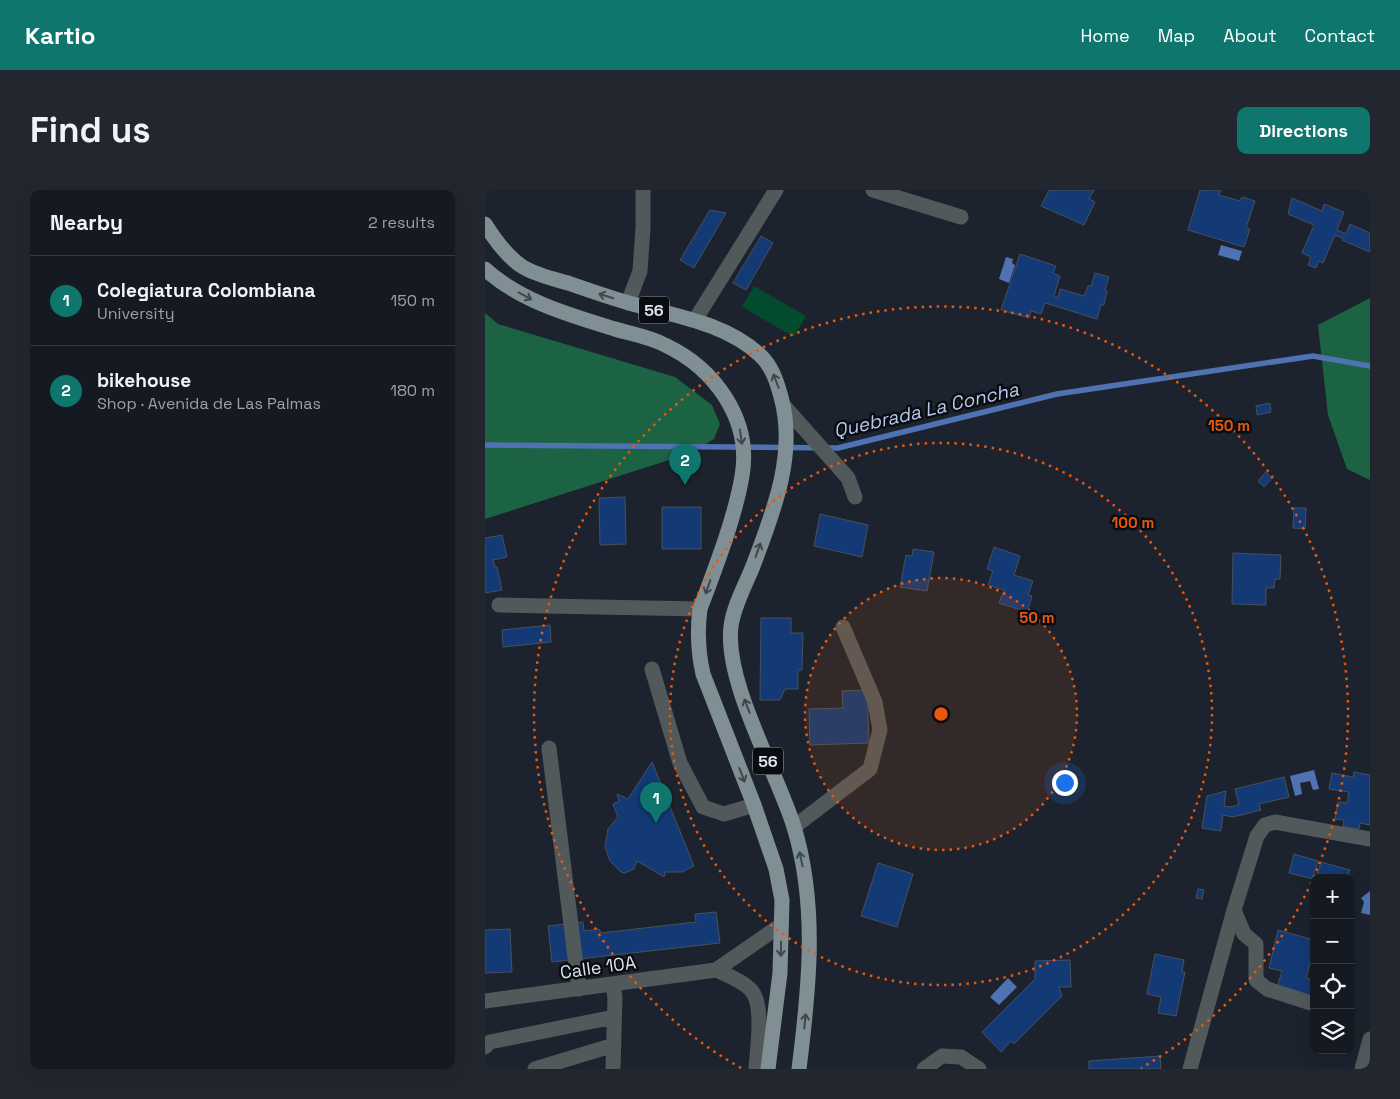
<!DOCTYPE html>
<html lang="en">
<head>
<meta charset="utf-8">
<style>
	body { margin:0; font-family:"Space Grotesk",sans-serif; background:#22272f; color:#f1f3f6 }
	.controls { position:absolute; right:15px; bottom:15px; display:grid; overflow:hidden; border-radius:10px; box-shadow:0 5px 20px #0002 }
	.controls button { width:45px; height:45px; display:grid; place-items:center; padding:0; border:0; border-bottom:1px solid #343840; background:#151a22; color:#f1f3f6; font:25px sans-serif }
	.you { position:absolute; left:579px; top:592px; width:18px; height:18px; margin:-12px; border:4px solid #fff; border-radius:50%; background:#1a73e8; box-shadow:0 0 0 8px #1a73e833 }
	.badge { display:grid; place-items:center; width:32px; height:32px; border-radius:50%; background:#0f766e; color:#fff; font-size:16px; font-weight:700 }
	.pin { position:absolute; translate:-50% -41px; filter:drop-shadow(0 1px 2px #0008) }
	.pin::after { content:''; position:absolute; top:26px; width:18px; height:15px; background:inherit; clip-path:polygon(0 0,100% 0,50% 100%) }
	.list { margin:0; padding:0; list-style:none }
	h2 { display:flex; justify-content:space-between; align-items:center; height:65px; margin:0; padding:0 20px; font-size:21px }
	h2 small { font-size:16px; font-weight:400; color:#9da1a5 }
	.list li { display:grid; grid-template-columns:32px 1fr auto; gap:15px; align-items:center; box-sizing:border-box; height:90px; padding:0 20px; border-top:1px solid #343840 }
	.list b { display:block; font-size:19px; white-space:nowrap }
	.list p { margin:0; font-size:16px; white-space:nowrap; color:#9da1a5 }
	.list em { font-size:16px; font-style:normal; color:#9da1a5 }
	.icon { flex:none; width:28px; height:28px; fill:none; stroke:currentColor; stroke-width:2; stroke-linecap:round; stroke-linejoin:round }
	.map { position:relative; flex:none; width:885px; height:879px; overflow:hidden; border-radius:10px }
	header { display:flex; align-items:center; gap:30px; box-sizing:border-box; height:70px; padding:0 25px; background:#0f766e; color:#fff }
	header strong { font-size:24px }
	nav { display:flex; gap:28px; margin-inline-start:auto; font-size:18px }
	.intro { display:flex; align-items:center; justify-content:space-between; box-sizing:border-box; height:120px; padding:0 30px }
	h1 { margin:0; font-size:35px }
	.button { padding:12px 22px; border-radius:10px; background:#0f766e; color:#fff; font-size:18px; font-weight:700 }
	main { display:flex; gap:30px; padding:0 30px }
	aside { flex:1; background:#151a22; border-radius:10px; box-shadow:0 5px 20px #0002 }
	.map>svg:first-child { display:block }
	.green { fill:#034b2f }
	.forest { fill:#1c6343 }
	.water { fill:#4e72b2 }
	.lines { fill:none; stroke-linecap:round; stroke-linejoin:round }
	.stream { stroke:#4e72b2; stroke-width:5.5 }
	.building { fill:#133a74; stroke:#47505d }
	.minor { stroke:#51595b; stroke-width:15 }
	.major { stroke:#7f8f94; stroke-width:15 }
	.oneway { stroke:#3e474c }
	.ring { fill:none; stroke:#e8590c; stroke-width:2.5; stroke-dasharray:2.5 5 }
	.labels { text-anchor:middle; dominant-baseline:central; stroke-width:5; stroke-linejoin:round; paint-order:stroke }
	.shield { fill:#090c11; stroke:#9ea3aa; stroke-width:1 }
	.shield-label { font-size:16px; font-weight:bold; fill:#dee4eb }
	.street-label { font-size:18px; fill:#dee4eb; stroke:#090c11 }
	.water-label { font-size:19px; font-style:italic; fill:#b5c9ed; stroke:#090c11 }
	.centre { fill:#e8590c; stroke:#090c11; stroke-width:2.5 }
	.ring-label { font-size:15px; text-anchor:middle; font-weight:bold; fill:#e8590c; stroke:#090c11; stroke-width:5; stroke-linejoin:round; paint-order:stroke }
</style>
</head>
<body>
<header>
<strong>Kartio</strong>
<nav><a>Home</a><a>Map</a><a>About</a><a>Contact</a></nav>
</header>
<div class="intro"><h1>Find us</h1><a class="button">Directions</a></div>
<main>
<aside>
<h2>Nearby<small>2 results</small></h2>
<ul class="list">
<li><span class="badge">1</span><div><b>Colegiatura Colombiana</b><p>University</p></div><em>150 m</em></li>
<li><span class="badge">2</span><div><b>bikehouse</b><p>Shop · Avenida de Las Palmas</p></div><em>180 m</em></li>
</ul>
</aside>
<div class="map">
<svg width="885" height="879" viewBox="0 0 885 879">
	<rect width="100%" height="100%" fill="#1c232e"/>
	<path class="green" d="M269 96 321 126 309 147 257 117Z"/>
	<path class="forest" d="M885 108V290L862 279 843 225 833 135Z
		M0 123 13 134 190 187 227 215 235 234 229 249 206 263 0 329Z"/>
	<path class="water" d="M736 55 757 61 754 71 733 65Z
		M521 67 528 69 527 73 530 75 524 93 514 89Z
		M829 580 834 599 828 600 825 591 815 593 817 604 810 606 805 586Z
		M885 701V725L876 723 879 712 876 708Z
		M523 788 532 797 514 815 505 807Z"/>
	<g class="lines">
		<path class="stream" d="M0 255 353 258 572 204 828 166 885 176"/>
	</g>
	<path class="building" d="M564 0H609L604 9 610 12 599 35 556 16Z
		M715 0H736L734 5 755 11 757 7 770 11 761 38 765 39 759 57 703 40Z
		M807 8 837 21 839 14 859 22 852 40 861 44 865 34 885 43V62L857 50 858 48 850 45 838 73 834 71 831 78 823 75 826 67 817 63 829 35 803 24Z
		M225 20 241 23 209 78 195 70Z
		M276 46 288 53 261 100 248 93Z
		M535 64 571 76 568 83 575 86 569 106 573 108 575 99 599 106 603 96H606L610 83 624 87 620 100 622 101 619 115H616L612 129 560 113 556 124 546 121 544 128 516 120Z
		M785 213 786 222 772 225 771 216Z
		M781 282 787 288 779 297 773 291Z
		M140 307 141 354 115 355 114 308Z
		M177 317H216V359H177Z
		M809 318H821L820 339 808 338Z
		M335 324 383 335 377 367 329 356Z
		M17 345 22 367 8 370 10 377H12L17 400 0 403V348Z
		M509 357 535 366 529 385 548 391 543 405 547 406 542 422 514 413 519 400 503 395 508 381 502 379Z
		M428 359 449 362 442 401 415 397 421 365 427 366Z
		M748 363 796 365 795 389H790L789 398H781V415L747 414Z
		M276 428H306V443H318L317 480H313V499H300L295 510H275Z
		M65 435 66 452 18 457 17 440Z
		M382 500 384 553 325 555 324 519 358 518 357 501Z
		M167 572 209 676 197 682H180L179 687 152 671 149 679 140 683 136 682 125 671 120 657 123 639 133 627 128 614 134 611 132 604 143 609Z
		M869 582 885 585V635L875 633 874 639 858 636 859 630 850 629 853 612 862 613 864 602 844 599 847 583 868 587Z
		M799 587 804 607 774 614 776 620 748 627 738 625 736 641 717 638 722 606 741 601 739 616 745 617 754 615 750 599Z
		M809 664 833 671 828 689 804 683Z
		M836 672 865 680 862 688H831Z
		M393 673 428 684 412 737 376 726Z
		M713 699 719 700 717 709 711 708Z
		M829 713V727L825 726Z
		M231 722 235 753 67 772 63 736 98 732 99 741 114 739 116 743 211 732 210 724Z
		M25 739 27 782 0 783V740Z
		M793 740 829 750V771L826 770 821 788 829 790V808L792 798 797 781 784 778Z
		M670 764 699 770 697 782H700L691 826 673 823 676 807 662 804Z
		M585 770 586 797H574L577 806 529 854 526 851 516 862 497 842 550 789V771Z
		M675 866 676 879H604V871Z"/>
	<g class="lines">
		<path class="minor" d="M388 0 476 27
			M143 113 155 81 158 37V0
			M210 130 291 0
			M299 216 363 288 370 307
			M14 415 215 419
			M167 479 195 573 218 617 239 624 269 615
			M64 558 94 799
			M309 637 385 579 395 540 390 512 358 437
			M749 720 759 744 771 754V790L782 799 829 814
			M231 780C242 785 256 790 265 799 280 813 272 859 271 879
			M0 811 231 780 296 735
			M0 857 5 852 129 827
			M50 879 129 855
			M128 879 130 808 128 794
			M439 879 457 866 476 867 494 879
			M705 879 749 720 772 646 780 635 790 632 885 649
			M877 879 885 849"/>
		<path class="major" d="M0 34C10 50 22 67 38 77 51 85 69 89 83 93 103 100 123 107 144 113 189 126 239 132 275 165 287 176 292 192 296 207 312 264 288 323 268 376 260 396 249 415 246 436 239 492 292 582 309 637 333 716 324 799 314 879
			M0 79C35 111 84 125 130 139 146 144 165 147 180 155 229 178 267 229 257 286 250 328 230 379 215 419 212 442 213 462 218 484L269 615 291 679 297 710 295 783 283 879"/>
	</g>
	<defs><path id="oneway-shaft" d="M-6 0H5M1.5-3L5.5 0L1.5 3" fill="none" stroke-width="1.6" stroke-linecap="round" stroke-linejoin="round" transform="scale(1.25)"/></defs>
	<g class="oneway">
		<use href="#oneway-shaft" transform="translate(40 106) rotate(28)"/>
		<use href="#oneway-shaft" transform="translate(121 106) rotate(-162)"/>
		<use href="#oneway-shaft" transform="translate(291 191) rotate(-111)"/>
		<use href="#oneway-shaft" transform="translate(256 247) rotate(82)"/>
		<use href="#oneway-shaft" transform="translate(273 360) rotate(-71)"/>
		<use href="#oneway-shaft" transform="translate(223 397) rotate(109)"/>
		<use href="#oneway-shaft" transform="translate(262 516) rotate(-111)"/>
		<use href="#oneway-shaft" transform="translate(257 585) rotate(69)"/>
		<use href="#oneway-shaft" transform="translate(316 669) rotate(-102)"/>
		<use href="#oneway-shaft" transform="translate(296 759) rotate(91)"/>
		<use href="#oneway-shaft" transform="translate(320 831) rotate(-84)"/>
	</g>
	<circle cx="456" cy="524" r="136" fill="#e8590c" fill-opacity=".12"/>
	<g class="ring">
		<circle cx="456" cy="524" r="136"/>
		<circle cx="456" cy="524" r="271"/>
		<path d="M256 878A407 407 0 1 1 656 878"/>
	</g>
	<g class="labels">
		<g class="shield">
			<rect x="154" y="106.5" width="30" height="27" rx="4"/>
			<rect x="268" y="557.5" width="30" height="27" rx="4"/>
		</g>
		<g class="shield-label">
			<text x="169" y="120">56</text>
			<text x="283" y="571">56</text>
		</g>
		<g class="street-label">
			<text transform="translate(113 777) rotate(-8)">Calle 10A</text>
		</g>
		<g class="water-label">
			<text transform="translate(441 220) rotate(-13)">Quebrada La Concha</text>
		</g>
	</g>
	<circle cx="456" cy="524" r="8" class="centre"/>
	<g class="ring-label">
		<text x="744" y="241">150 m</text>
		<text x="648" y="338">100 m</text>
		<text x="552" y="433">50 m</text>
	</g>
</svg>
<div class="controls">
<button>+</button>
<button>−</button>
<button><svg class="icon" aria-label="locate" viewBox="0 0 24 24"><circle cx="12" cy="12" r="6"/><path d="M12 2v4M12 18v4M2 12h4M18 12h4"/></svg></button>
<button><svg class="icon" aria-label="layers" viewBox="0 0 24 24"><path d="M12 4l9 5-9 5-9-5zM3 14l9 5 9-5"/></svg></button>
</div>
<div class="you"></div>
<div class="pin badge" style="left:171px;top:633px">1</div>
<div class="pin badge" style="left:200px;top:295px">2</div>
</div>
</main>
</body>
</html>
